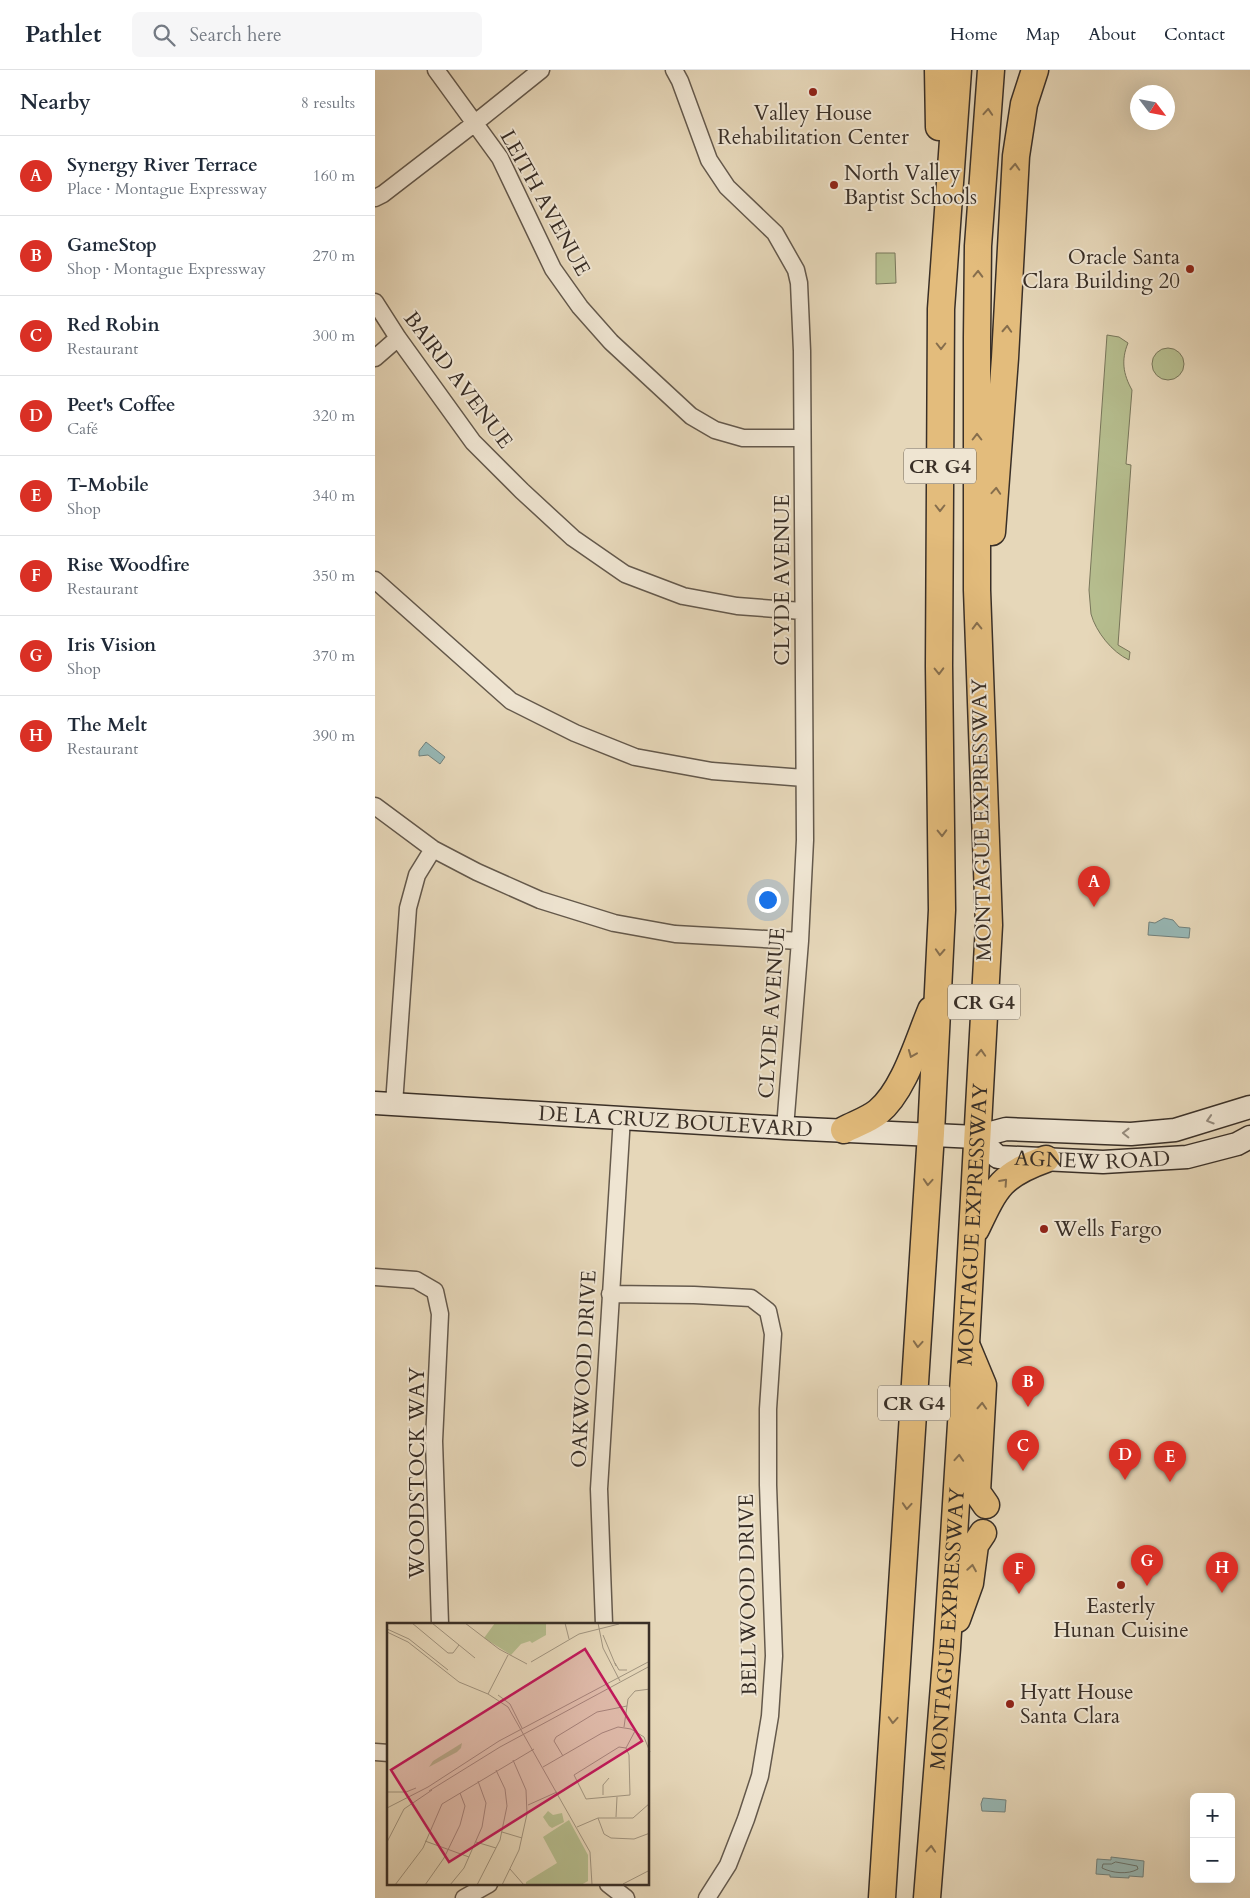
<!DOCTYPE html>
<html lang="en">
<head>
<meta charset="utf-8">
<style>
	body { margin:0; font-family:Cardo,serif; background:#f6f6f7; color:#1f2937 }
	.controls { position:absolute; right:15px; bottom:15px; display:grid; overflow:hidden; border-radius:8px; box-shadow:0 5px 20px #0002 }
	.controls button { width:45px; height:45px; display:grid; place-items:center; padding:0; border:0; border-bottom:1px solid #e0e1e3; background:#fff; color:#1f2937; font:25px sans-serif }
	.compass { position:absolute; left:755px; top:15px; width:45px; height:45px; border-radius:50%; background:#fff; box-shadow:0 5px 20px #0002; rotate:122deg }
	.you { position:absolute; left:392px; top:829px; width:18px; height:18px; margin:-12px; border:4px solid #fff; border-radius:50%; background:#1a73e8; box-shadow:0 0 0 8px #1a73e833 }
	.badge { display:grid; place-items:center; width:32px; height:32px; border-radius:50%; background:#d93025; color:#fff; font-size:16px; font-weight:700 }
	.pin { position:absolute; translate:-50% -41px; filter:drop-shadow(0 1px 2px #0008) }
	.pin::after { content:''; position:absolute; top:26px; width:18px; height:15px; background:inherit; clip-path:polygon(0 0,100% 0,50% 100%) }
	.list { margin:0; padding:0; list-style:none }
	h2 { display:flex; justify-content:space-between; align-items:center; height:65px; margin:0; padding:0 20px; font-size:21px }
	h2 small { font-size:16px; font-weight:400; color:#747a83 }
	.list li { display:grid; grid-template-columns:32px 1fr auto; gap:15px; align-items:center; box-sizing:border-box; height:80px; padding:0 20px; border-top:1px solid #e0e1e3 }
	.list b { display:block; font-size:19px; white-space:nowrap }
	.list p { margin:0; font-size:16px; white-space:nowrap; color:#747a83 }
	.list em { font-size:16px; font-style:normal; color:#747a83 }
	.icon { flex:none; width:28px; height:28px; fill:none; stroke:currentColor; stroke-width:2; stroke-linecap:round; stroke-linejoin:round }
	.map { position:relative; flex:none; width:875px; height:1828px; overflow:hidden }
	header { display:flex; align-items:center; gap:30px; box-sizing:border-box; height:70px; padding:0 25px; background:#fff; border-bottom:1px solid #e0e1e3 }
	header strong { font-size:24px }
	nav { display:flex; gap:28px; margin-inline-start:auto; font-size:18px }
	.search { width:350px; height:45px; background:#f6f6f7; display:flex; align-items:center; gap:12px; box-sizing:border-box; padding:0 18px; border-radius:8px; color:#747a83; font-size:19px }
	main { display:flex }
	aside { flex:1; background:#fff }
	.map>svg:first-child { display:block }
	.green { fill:#b6be8f; stroke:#78765b }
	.water { fill:#97b8b6; stroke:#71817d }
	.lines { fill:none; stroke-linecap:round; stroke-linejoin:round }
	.shore { stroke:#68746e; stroke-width:1 }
	.minor-casing { stroke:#64594c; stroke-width:19 }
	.secondary-casing { stroke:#392f27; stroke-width:25 }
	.trunk-casing { stroke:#392f27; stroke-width:29 }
	.minor { stroke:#efe5d2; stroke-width:16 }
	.secondary { stroke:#efe5d2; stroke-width:22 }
	.trunk { stroke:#e3bc7c; stroke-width:26 }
	.oneway { stroke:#866e4d }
	.oneway2 { stroke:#948a7c }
	.poi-dot { fill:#8f2418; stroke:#efe5d2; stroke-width:2 }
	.labels { text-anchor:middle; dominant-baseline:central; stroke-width:4; stroke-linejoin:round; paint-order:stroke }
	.shield { fill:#efe5d2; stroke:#70665a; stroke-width:1 }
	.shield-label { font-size:20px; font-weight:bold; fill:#392f27 }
	.poi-label { font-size:21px; fill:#392f27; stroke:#efe5d2; text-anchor:start }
	.street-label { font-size:21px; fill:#392f27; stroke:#efe5d2 }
	.inset-road { fill:none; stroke:#a1947f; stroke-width:1 }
	.view { fill:#c2185b; fill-opacity:0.15; stroke:#c2185b; stroke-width:2.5 }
	.inset-edge { fill:none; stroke:#392f27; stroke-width:2.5 }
</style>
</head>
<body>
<header>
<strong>Pathlet</strong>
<div class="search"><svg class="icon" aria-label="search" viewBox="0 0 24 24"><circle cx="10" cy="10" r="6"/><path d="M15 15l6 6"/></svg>Search here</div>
<nav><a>Home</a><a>Map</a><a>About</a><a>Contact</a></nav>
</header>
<main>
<aside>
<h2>Nearby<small>8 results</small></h2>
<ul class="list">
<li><span class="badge">A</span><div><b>Synergy River Terrace</b><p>Place · Montague Expressway</p></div><em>160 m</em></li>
<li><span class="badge">B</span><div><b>GameStop</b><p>Shop · Montague Expressway</p></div><em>270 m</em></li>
<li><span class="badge">C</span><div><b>Red Robin</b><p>Restaurant</p></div><em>300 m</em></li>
<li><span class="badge">D</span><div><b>Peet's Coffee</b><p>Café</p></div><em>320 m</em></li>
<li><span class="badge">E</span><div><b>T-Mobile</b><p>Shop</p></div><em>340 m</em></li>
<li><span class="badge">F</span><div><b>Rise Woodfire</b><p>Restaurant</p></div><em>350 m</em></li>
<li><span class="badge">G</span><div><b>Iris Vision</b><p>Shop</p></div><em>370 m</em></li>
<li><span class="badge">H</span><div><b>The Melt</b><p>Restaurant</p></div><em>390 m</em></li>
</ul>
</aside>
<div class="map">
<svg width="875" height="1828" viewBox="0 0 875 1828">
	<rect width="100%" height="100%" fill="#e6d7b9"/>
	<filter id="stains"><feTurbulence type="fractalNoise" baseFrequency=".004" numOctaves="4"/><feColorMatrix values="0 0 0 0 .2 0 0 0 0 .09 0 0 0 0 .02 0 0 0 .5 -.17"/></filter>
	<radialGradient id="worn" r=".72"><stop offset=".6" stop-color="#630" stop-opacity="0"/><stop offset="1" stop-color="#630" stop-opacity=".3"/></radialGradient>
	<path class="green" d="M501 183H520L521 213 501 214Z
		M732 265 744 267 753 273C746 290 748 304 757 320L751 394 756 395 743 575 755 582 754 590C737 582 721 562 716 544 715 536 715 528 714 520Z
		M777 294a16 16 0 1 1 32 0a16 16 0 1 1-32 0Z"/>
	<path class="water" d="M51 672 70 687 65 694 53 685 44 686V681Z
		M789 848 798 850 804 857 815 858 814 868 773 865 774 852 780 853Z
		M608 1728 631 1730 630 1742 607 1741 606 1734Z
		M736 1787 769 1791 768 1807 754 1806V1808L735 1807V1805L721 1804 722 1789 736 1790Z"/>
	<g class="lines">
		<path class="shore" d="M741 1792 762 1796 763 1799C753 1805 737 1803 727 1798L728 1794H736Z"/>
		<g class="minor-casing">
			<path id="minor" d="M61 0 125 88 178 199 205 237 236 272 316 346 340 360 368 368H427
				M299 0 305 11 334 90 352 117 400 163 421 200 424 213 427 281 430 770 425 871 410 1058
				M0 128 8 124 100 53 166 0
				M0 232 23 268 98 372 147 421 198 468 250 504 308 526 362 536 427 541
				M0 288 23 268
				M0 510 136 631 200 663 260 687 337 701 429 708
				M0 736 58 779 102 802 165 830 239 853 300 864 425 871
				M19 1034 33 838 42 805 58 779
				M0 1207 41 1210 60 1221 65 1244 59 1371 65 1554
				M235 1224 319 1225 376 1228 393 1241 398 1264 393 1339V1415L399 1586 395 1646 385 1706 371 1749 353 1795 332 1828
				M229 1554 224 1419 247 1047
				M0 1682 14 1683
				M233 1814 251 1828
				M89 1828 114 1814"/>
		</g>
		<g class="secondary-casing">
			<g id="secondary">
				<path id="s1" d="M0 1033 410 1058 601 1067 631 1059 756 1064 800 1060 875 1037"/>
				<path id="s2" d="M601 1067 623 1087 728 1092 812 1087 862 1074 875 1067"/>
			</g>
		</g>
		<g class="trunk-casing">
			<g id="trunk">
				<path d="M563 0 564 57"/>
				<path d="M617 462 630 288 641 86 649 34 660 0"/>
				<path d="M469 1060C480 1054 493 1050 503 1042 529 1021 543 971 556 940"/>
				<path d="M601 1159C621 1117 626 1105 671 1089"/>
				<path d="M593 1279 608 1315 602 1422 611 1435"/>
				<path d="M582 1549 595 1513 600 1475 608 1463"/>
				<path d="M507 1828 556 1063 567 840 564 596 566 239 583 0"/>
				<path id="s3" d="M552 1828 572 1578 591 1274 614 855 602 520V268L603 176 616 0"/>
			</g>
		</g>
		<use href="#minor" class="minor"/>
		<use href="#secondary" class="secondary"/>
		<use href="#trunk" class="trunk"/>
	</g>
	<defs><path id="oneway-chevron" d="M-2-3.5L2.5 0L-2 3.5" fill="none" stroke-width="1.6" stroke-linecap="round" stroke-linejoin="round" transform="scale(1.25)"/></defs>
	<g class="oneway">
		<use href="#oneway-chevron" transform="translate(613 42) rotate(-86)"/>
		<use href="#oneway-chevron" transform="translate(640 97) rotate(-87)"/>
		<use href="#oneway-chevron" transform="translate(603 204) rotate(-89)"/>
		<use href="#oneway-chevron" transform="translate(632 259) rotate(-87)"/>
		<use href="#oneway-chevron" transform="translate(566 276) rotate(90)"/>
		<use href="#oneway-chevron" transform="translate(602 367) rotate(-90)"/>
		<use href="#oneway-chevron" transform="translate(621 421) rotate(-86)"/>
		<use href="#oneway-chevron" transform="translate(565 438) rotate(90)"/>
		<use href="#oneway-chevron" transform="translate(602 556) rotate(-91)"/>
		<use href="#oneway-chevron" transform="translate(564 601) rotate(89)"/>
		<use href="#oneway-chevron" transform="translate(567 763) rotate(89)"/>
		<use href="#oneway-chevron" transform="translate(565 882) rotate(93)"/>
		<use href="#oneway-chevron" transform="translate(606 983) rotate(-87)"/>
		<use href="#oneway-chevron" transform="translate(537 984) rotate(112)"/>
		<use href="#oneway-chevron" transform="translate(553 1112) rotate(94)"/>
		<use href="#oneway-chevron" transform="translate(629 1112) rotate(-48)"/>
		<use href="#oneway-chevron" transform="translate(543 1274) rotate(94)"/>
		<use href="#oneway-chevron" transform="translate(607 1336) rotate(-87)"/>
		<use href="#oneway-chevron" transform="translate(584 1388) rotate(-86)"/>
		<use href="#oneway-chevron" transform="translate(532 1436) rotate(94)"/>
		<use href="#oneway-chevron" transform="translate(597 1498) rotate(-81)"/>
		<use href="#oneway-chevron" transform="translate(518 1650) rotate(94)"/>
		<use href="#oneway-chevron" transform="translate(556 1779) rotate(-86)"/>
	</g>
	<g class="oneway2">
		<use href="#oneway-chevron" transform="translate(835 1050) rotate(163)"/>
		<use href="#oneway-chevron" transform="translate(751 1063) rotate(-179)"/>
	</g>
	<g class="poi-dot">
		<circle cx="438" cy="22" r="5"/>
		<circle cx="459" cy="115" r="5"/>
		<circle cx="815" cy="199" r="5"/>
		<circle cx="669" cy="1159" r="5"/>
		<circle cx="746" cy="1515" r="5"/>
		<circle cx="635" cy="1634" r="5"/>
	</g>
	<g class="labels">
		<g class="shield">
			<rect x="529" y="378.5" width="72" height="35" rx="4"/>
			<rect x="573" y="914.5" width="72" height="35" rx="4"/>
			<rect x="503" y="1315.5" width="72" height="35" rx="4"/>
		</g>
		<g class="shield-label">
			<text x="565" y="396">CR G4</text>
			<text x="609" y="932">CR G4</text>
			<text x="539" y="1333">CR G4</text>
		</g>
		<g class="poi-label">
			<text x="438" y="43" text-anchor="middle">Valley House<tspan x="438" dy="24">Rehabilitation Center</tspan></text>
			<text x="469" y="103">North Valley<tspan x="469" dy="24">Baptist Schools</tspan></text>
			<text x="805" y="187" text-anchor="end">Oracle Santa<tspan x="805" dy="24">Clara Building 20</tspan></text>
			<text x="679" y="1159">Wells Fargo</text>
			<text x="746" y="1536" text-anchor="middle">Easterly<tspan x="746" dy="24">Hunan Cuisine</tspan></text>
			<text x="645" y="1622">Hyatt House<tspan x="645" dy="24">Santa Clara</tspan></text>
		</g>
		<g class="street-label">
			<text transform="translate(170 133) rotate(61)">LEITH AVENUE</text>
			<text transform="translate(83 310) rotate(53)">BAIRD AVENUE</text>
			<text transform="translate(407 510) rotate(-90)">CLYDE AVENUE</text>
			<text transform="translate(607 750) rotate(-91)">MONTAGUE EXPRESSWAY</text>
			<text transform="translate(397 943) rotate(-86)">CLYDE AVENUE</text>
			<text stroke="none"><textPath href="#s1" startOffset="301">DE LA CRUZ BOULEVARD</textPath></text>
			<text stroke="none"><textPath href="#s2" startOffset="124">AGNEW ROAD</textPath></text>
			<text stroke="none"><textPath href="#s3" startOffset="675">MONTAGUE EXPRESSWAY</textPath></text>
			<text transform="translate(209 1299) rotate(-87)">OAKWOOD DRIVE</text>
			<text transform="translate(42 1403) rotate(-90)">WOODSTOCK WAY</text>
			<text transform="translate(373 1525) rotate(-91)">BELLWOOD DRIVE</text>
			<text stroke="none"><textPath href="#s3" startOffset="270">MONTAGUE EXPRESSWAY</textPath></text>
		</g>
	</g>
	<g transform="translate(12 1553)">
		<rect width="262" height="262" fill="#e6d7b9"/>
		<path d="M108 0H159V12L145 20 143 18 134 21 124 32 97 15ZM75 120 74 125 70 129 42 144 46 138ZM161 188 166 192 175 190 177 199 165 205 162 203 156 194ZM182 197 201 232V258L194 262H139V259L170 240 156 214Z" fill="#b6be8f"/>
		<path class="inset-road" d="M25 0 61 30H66L72 22M45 0 88 35M78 0 112 26 140 41M178 0 182 16M211 0 216 25 233 58M0 6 22 16 61 47M0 9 21 19 72 59 101 71 121 84 203 229 205 262M216 12 229 43M144 39 192 11 232 1M228 40 232 47H240M101 71 121 32M111 72 123 81 135 105M237 104 241 76 248 68 263 66M232 124 239 125 242 132 243 172 199 176 187 152ZM239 125 248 108M176 133 167 118 169 114 210 89 240 83M156 144 215 110 231 104 244 106 257 114 263 129M42 168 113 124 263 43M0 169H19L29 165M216 172V162L222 155M141 182 170 169M0 185 41 164 112 118 263 38M229 194 230 174M211 195 217 211 224 215 247 216 263 210M190 204 211 195H246L263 180M115 209 135 215M38 218 82 234M0 219 17 186 45 167M89 219 109 225M123 246 137 262M236 261 263 247M8 262 36 225 55 181 147 126M38 262 57 235 73 202 78 183 73 170M63 262 77 245 95 204 99 180 91 158M90 262 113 217 120 183 118 166 109 147M115 262 132 227 140 191 139 167 126 137"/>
		<path class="view" d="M198 26 255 118 62 239 4 147Z"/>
		<rect width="262" height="262" class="inset-edge"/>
	</g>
	<rect width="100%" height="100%" filter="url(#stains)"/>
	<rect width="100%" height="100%" fill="url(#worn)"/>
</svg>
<div class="controls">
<button>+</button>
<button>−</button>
</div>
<svg class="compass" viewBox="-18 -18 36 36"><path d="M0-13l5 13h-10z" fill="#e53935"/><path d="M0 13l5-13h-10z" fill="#747a83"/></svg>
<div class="you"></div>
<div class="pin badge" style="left:719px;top:837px">A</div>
<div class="pin badge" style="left:653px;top:1337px">B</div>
<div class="pin badge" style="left:648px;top:1401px">C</div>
<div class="pin badge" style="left:750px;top:1410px">D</div>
<div class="pin badge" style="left:795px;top:1412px">E</div>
<div class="pin badge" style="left:644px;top:1524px">F</div>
<div class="pin badge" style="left:772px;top:1516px">G</div>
<div class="pin badge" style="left:847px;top:1523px">H</div>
</div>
</main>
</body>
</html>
